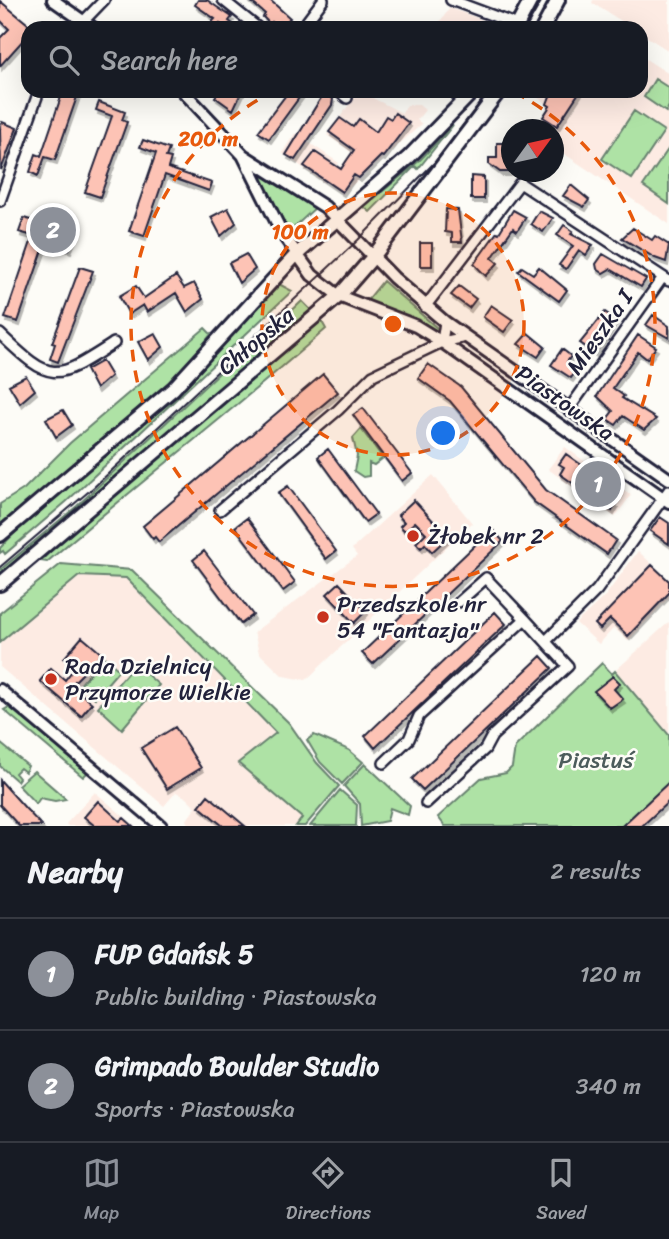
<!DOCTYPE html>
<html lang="en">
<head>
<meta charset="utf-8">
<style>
	body { margin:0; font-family:Sriracha,sans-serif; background:#242831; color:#f1f3f6 }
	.compass { position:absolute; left:501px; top:119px; width:63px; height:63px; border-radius:50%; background:#171b24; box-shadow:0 7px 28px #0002; rotate:57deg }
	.you { position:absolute; left:444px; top:434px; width:24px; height:24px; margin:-18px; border:5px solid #fff; border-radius:50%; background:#1a73e8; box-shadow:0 0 0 10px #1a73e833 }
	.badge { display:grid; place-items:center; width:46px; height:46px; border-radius:50%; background:#8c9099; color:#fff; font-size:23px; font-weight:700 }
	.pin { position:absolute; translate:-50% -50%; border:4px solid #fff; box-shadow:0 2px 7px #0006 }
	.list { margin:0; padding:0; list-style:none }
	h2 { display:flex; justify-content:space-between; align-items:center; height:91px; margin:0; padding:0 28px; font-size:30px }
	h2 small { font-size:23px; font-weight:400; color:#9ea1a6 }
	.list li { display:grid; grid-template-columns:46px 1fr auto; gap:21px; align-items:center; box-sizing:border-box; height:112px; padding:0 28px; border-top:2px solid #363941 }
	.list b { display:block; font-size:26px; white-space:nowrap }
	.list p { margin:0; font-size:23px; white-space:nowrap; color:#9ea1a6 }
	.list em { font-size:23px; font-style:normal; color:#9ea1a6 }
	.icon { flex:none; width:38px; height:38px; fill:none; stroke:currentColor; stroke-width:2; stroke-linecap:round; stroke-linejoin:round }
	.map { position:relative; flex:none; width:669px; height:826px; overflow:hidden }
	.search { position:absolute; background:#171b24; box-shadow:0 7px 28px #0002; left:21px; right:21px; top:21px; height:77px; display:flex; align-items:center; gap:18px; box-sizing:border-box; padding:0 24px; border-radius:21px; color:#9ea1a6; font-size:26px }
	.sheet { height:315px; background:#171b24 }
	nav { display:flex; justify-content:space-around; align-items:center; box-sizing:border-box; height:98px; border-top:2px solid #363941; background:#171b24; font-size:19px; color:#9ea1a6 }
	nav a { display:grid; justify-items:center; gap:4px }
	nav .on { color:#8c9099 }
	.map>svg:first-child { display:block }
	.built { fill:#fdebe3 }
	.green { fill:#aee2a5; stroke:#688270; stroke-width:2 }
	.building { fill:#fdc3b5; stroke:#22223b; stroke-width:2; filter:url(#shadow) }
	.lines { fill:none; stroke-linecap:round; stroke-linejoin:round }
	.minor-casing { stroke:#22223b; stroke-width:14 }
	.tertiary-casing { stroke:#22223b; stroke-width:16 }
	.secondary-casing { stroke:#22223b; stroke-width:18 }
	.minor { stroke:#fdfcf7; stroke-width:9 }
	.tertiary { stroke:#fdfcf7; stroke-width:10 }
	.secondary { stroke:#fdfcf7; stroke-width:12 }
	.tram { stroke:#22223b; stroke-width:2 }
	.ring { fill:none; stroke:#e8590c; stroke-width:3.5; stroke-dasharray:12 9 }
	.poi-dot { fill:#c8321e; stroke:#fdfcf7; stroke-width:2.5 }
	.labels { text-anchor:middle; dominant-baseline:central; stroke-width:5; stroke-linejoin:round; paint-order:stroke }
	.street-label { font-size:23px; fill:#22223b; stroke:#fdfcf7 }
	.poi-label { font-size:23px; fill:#22223b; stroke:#fdfcf7; text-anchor:start }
	.park-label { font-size:23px; fill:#4c5c5b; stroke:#fdfcf7 }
	.centre { fill:#e8590c; stroke:#fdfcf7; stroke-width:3.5 }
	.ring-label { font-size:21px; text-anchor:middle; font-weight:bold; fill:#e8590c; stroke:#fdfcf7; stroke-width:5; stroke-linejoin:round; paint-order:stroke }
</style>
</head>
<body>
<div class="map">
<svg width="669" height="826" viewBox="0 0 669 826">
	<defs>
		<filter id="shadow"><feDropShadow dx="2" dy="4" stdDeviation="0" flood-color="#0004"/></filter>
	</defs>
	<rect width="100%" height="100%" fill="#fdfcf7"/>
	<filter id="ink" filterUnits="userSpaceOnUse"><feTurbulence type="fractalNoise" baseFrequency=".0143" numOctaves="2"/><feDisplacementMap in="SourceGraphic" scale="14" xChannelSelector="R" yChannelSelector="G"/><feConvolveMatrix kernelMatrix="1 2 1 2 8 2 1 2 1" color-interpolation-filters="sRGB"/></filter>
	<g filter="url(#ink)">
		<path class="built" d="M593 0H669V51L641 33V28H633L592 3Z
			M450 8 483 20 476 28H435Z
			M641 56 669 74V224L554 147V130L546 129 537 124 550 106 531 93 641 91Z
			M359 91 402 113 407 105H419L425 110 417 120 422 124 342 194 329 185 351 152 327 135Z
			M295 133 339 163 325 183 282 153Z
			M565 447 631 495 615 517 548 469Z
			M433 475 472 523 306 680 283 676 259 653 254 632 357 556 352 549Z
			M638 551 669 580V597L628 641 614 628 599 644 576 623 606 595Z
			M79 575 126 578 276 734 303 818 296 826H192L186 821 196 807 187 798 176 792 164 806 0 667V642Z
			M669 622V735L615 671Z
			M95 792 135 826H68L66 824Z"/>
		<path class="green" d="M655 79 669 88V106L666 112 644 97Z
			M634 111 664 131 632 179 602 159Z
			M453 125 418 169 415 166 370 212 364 207 420 160Z
			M669 148V204L643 186Z
			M251 165 316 207 288 233Z
			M383 281 437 328 440 333 404 315 366 302Z
			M277 283 292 291 66 502 5 554 3 551 0 553V548L29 518Z
			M302 301 311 310 254 358 222 391 0 578V570L77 506 251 343 255 346Z
			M321 320 326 329C235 409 139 483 47 562L41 561 60 541Z
			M205 328 211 334 184 369 0 527V504L24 489 70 443Z
			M361 429 383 458 374 465 369 463V476L363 477 354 471 357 456 353 438Z
			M61 564 132 570 289 723 317 763 339 786 305 826H296L302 818 238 763 276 733 126 578 79 576 0 642V613Z
			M104 657 119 670 95 698 80 685Z
			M602 663 612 674 615 671 669 735V782L622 826H445L438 817 481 778 506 773 512 767 515 747Z
			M135 664 159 685 122 729 98 707Z
			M9 707 88 772 83 777 4 710Z
			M314 735 349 750 363 762 342 784 320 762 307 740Z
			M0 743 28 766 25 772 20 768 15 773 19 778 17 781 0 766Z
			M365 764 410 806 408 815 390 808 387 821 361 826 360 804 344 786Z
			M34 771 66 799 55 801 40 798 36 804 18 785Z
			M340 790 357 805 356 826H310Z"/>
		<path class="building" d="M198 0H207L217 7 232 17 229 21 238 28H226L220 24 218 27 212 22 215 19 195 5Z
			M249 0H270L290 18 283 25 280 22 276 26 272 22 270 24 263 17 265 14Z
			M0 1 28 24 25 38 0 66V38L9 29 0 20Z
			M63 91H79L55 160 45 157 38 176 30 172 36 154 41 156Z
			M219 91H242L233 110 215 97Z
			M289 91H304L269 139 258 132Z
			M552 91H580L557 126 543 117 550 106 547 104Z
			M324 93 333 99 332 105 295 160 286 155Z
			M99 102 125 112 122 120 127 122 100 197 85 192 112 116 96 110Z
			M395 113 409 123 383 157 381 156 359 178 354 175 342 192 304 166 315 152 341 169 347 160 354 150 329 132 340 118 353 127 359 119 376 132 386 116 391 119Z
			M2 122 17 128 1 170 0 129Z
			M143 140 169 149 166 157 171 158 168 168 212 183 209 191 165 175 144 236 129 231 156 153 140 147Z
			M497 143H510L509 172H500L489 164V158H497Z
			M471 176 484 177V199H471Z
			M571 185 589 200 584 207 563 196Z
			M228 208 236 223 221 236 211 217Z
			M446 209 458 210 462 242H452V233L445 232Z
			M513 210 526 217 517 231 513 228 492 258 498 263 486 276 474 264 497 232 499 233Z
			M539 211 553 218 543 232 531 224Z
			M24 218 75 234 69 249 46 241 18 322 5 318 33 236 19 232Z
			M564 225 573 231 571 234 593 245 586 255 579 250 566 269 559 265 573 246 557 235Z
			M633 228 652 240 655 236 669 245 666 262 655 258 622 238Z
			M420 243H432V266H420Z
			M246 254 255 269 239 283 229 263Z
			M603 254 646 279 641 287 610 269 603 273 597 269 596 264Z
			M80 267 93 271 58 362 50 359 55 344 52 343Z
			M522 267 533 274 539 267 567 290 559 301 518 271Z
			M176 276 184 288 194 283 203 299 187 312 176 293 147 312 143 305 129 314 119 296 136 286 144 298Z
			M459 286 476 299 469 308 451 295Z
			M491 305 513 320 504 332 483 317Z
			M605 312 616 320 595 353 580 343Z
			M653 315 669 326V338L646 325Z
			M155 333 163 347 148 360 138 342Z
			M528 333 545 347 538 357 518 344Z
			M638 335 656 347 647 359 638 352 613 388 624 396 622 398 656 419 644 430 623 416 616 425 607 419 613 411 597 396Z
			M562 349 571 356 567 362 577 370 571 378 551 365Z
			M102 361 111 376 96 389 86 370Z
			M428 364 461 387 546 490 616 540 607 554 534 502 450 401 418 378Z
			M323 374 338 392 159 542 155 537 153 539 143 526Z
			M26 376 35 390 20 403 9 385Z
			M363 408 412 473 402 481 353 415Z
			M63 410 72 425 56 437 46 419Z
			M328 449 376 514 365 522 318 457Z
			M566 454 620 492 613 501 616 504 612 511 560 474 564 467 559 464Z
			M288 486 336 551 326 559 278 493Z
			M414 500 448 537 432 552 425 544 421 548 416 543 426 533 415 522 405 531 400 526 404 522 398 515Z
			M660 517 669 523V544L650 531Z
			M247 518 295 582 283 591 235 527Z
			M492 529 503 541 373 664 362 653Z
			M204 551 253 615 241 624 193 560Z
			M652 565 669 581V593L628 636 610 619 600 629 595 624Z
			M339 583 366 611 354 623 327 594Z
			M495 612 506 624 375 748 365 736Z
			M82 637 102 654 71 685 92 703 81 716 40 681 51 668 65 680 75 667 64 658Z
			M541 656 552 668 423 790 412 779Z
			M613 676 620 683 614 689 623 699 610 708 594 691Z
			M175 727 201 768 167 789 141 748Z
			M0 780 26 809 42 826H19L0 805Z
			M669 782V801L642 826H622Z
			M208 795 245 826H223L199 806Z
			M98 801 120 821 124 818 133 826H95L84 817Z"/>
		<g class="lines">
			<g class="minor-casing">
				<path id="minor" d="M223 0 258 28
					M451 0 518 25
					M77 28 104 0
					M302 28 323 0
					M338 91 347 98
					M0 201 39 91
					M425 307 520 183 669 281
					M0 334C52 384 55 381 114 343
					M442 342 445 322
					M569 409 663 277
					M220 510 338 410 373 375 442 342 466 337
					M459 602 486 578 525 619
					M546 641 597 590 669 490
					M384 763 409 739 419 716 525 619 568 666 492 736 485 749 426 803"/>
			</g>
			<g class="tertiary-casing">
				<path id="tertiary" d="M53 0 93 28
					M183 91 243 155 282 233 312 275 339 296 416 326 442 342 669 502
					M243 155 325 207 394 278 445 322 669 479
					M0 690 161 826"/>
			</g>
			<g class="secondary-casing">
				<path id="secondary" d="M516 28 531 0
					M543 28 558 0
					M0 535 173 389 296 255 409 157 473 91
					M0 584 339 296 373 257 499 91"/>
			</g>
			<use href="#minor" class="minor"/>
			<use href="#tertiary" class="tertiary"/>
			<use href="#secondary" class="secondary"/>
			<path class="tram" d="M526 28 542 0
				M0 567 94 487 358 240 434 163 489 91"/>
		</g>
	</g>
	<circle cx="393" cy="324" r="131" fill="#e8590c" fill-opacity=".12"/>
	<g class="ring">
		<circle cx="393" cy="324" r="131"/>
		<path d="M514 92A262 262 0 1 1 272 92"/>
	</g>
	<g class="poi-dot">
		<circle cx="413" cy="536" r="7"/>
		<circle cx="323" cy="617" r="7"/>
		<circle cx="51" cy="679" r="7"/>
	</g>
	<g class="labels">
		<g class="street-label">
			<text transform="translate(600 332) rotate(-55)">Mieszka I</text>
			<text transform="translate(256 341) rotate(-40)">Chłopska</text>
			<text transform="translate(565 403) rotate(35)">Piastowska</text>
		</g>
		<g class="poi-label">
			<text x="427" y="536">Żłobek nr 2</text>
			<text x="337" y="604">Przedszkole nr<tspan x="337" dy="26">54 "Fantazja"</tspan></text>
			<text x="65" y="666">Rada Dzielnicy<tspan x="65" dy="26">Przymorze Wielkie</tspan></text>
		</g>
		<g class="park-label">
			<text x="596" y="760">Piastuś</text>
		</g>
	</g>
	<circle cx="393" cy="324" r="10" class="centre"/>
	<g class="ring-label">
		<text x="208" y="146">200 m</text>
		<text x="300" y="239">100 m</text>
	</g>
</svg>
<svg class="compass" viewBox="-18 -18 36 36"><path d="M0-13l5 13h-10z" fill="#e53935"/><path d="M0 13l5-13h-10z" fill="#9ea1a6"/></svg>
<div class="you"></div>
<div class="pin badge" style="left:598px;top:484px">1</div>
<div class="pin badge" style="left:53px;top:230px">2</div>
<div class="search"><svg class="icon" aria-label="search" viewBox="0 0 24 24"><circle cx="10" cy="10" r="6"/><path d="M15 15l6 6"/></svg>Search here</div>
</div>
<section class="sheet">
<h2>Nearby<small>2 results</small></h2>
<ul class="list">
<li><span class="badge">1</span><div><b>FUP Gdańsk 5</b><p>Public building · Piastowska</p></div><em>120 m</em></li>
<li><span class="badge">2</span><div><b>Grimpado Boulder Studio</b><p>Sports · Piastowska</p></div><em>340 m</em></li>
</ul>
</section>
<nav>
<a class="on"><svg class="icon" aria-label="map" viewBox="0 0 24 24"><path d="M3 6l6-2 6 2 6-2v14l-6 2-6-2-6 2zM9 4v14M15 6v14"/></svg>Map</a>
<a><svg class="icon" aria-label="directions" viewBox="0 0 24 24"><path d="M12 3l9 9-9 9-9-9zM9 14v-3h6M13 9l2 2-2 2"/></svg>Directions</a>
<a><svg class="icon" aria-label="saved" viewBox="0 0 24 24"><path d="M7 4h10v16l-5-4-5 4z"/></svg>Saved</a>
</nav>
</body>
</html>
